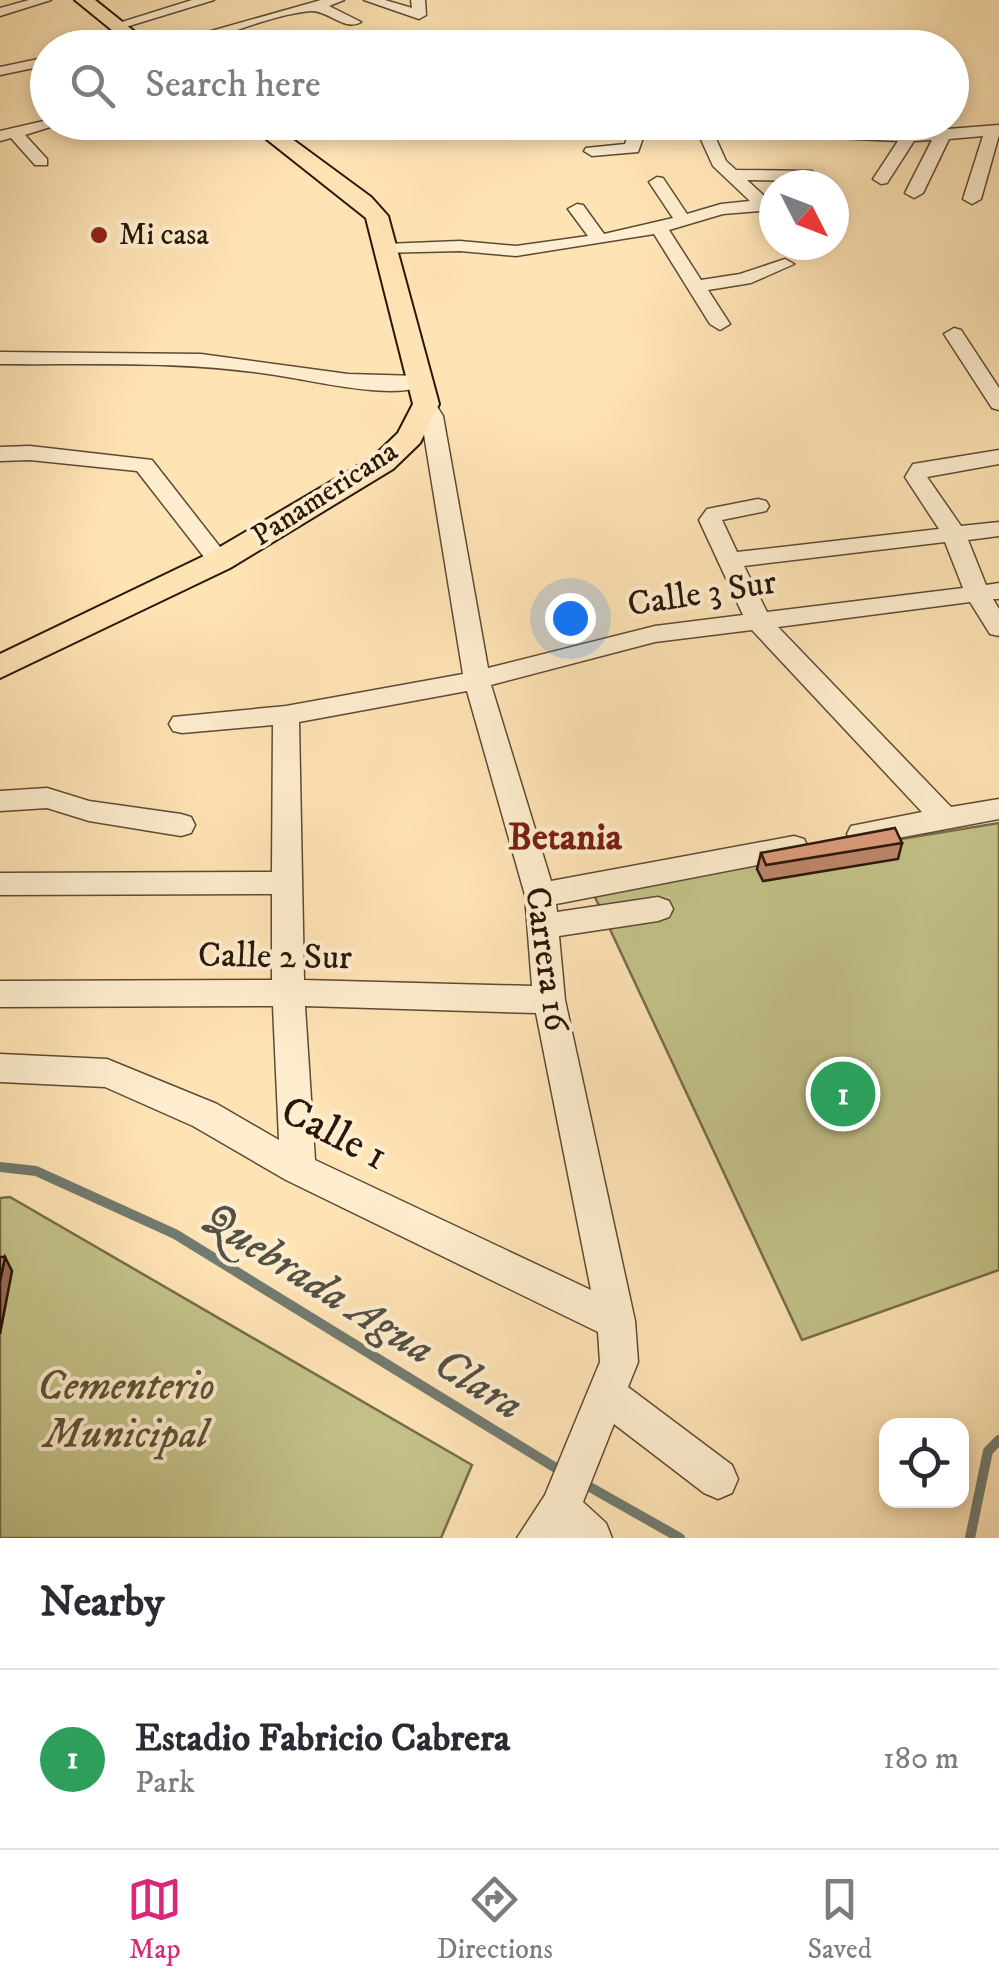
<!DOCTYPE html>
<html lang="en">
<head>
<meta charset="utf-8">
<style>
	body { margin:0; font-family:"IM FELL DW Pica",serif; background:#f2f2f3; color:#2b2b33 }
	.controls { position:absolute; right:30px; bottom:30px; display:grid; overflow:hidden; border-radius:20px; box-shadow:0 5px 15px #0003 }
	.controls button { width:90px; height:90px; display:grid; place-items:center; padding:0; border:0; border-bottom:2px solid #e1e1e2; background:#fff; color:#2b2b33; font:50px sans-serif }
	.compass { position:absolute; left:759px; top:170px; width:90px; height:90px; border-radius:50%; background:#fff; box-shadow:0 5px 15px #0003; rotate:132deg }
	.you { position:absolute; left:570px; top:618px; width:35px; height:35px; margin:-25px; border:8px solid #fff; border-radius:50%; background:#1a73e8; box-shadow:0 0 0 15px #1a73e833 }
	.badge { display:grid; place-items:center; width:65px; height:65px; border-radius:50%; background:#db2777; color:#fff; font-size:32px; font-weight:700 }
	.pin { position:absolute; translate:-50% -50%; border:5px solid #fff; box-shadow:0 2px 10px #0006 }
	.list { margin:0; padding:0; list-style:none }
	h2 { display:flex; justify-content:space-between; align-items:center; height:130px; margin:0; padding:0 40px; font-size:42px }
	h2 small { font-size:32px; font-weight:400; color:#7c7c81 }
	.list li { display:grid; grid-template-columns:65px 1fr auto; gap:30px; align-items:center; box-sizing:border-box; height:180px; padding:0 40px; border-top:2px solid #e1e1e2 }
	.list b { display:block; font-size:38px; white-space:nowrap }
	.list p { margin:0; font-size:32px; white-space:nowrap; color:#7c7c81 }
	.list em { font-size:32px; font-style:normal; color:#7c7c81 }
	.icon { flex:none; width:55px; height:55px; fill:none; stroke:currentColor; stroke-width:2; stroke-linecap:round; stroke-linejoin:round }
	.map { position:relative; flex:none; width:999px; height:1538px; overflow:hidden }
	.search { position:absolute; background:#fff; box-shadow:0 5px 15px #0003; left:30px; right:30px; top:30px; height:110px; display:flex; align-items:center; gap:25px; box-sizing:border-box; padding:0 35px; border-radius:55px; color:#7c7c81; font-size:38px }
	.sheet { height:310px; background:#fff }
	nav { display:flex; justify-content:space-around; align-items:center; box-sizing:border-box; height:140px; border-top:2px solid #e1e1e2; background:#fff; font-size:28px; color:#7c7c81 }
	nav a { display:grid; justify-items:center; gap:5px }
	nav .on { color:#db2777 }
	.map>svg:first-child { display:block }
	.green { fill:#c4c38a; stroke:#766d4a; stroke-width:2.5 }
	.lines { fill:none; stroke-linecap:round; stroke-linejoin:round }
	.stream { stroke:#727b71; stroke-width:10 }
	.minor-casing { stroke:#5e4a34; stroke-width:3 }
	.major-casing { stroke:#29170a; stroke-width:4 }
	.minor { fill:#feedce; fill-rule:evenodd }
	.major { fill:#fee3b4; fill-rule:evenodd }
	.wall { fill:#be866b; stroke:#29170a; stroke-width:2.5 }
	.shaded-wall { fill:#9b6d57; stroke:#29170a; stroke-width:2.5 }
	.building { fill:#dd9c7c; stroke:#29170a; stroke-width:2.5 }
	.poi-dot { fill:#8f2418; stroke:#feedce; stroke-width:4 }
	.labels { text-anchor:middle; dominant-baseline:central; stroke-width:8; stroke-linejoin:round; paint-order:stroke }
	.far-poi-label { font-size:30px; fill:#29170a; stroke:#feedce; text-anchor:start }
	.far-street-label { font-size:30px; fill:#29170a; stroke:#feedce }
	.street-label { font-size:35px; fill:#29170a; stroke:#feedce }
	.neighbourhood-label { font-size:38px; font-weight:bold; fill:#7a1f14; stroke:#feedce }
	.near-street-label { font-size:42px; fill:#29170a; stroke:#feedce }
	.near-park-label { font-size:42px; font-style:italic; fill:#5f5337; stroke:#feedce }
	.near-water-label { font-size:45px; font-style:italic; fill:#535146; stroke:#feedce }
</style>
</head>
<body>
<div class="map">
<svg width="999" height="1538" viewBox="0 0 999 1538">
	<rect width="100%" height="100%" fill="#fee3b4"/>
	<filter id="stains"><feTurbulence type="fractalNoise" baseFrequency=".002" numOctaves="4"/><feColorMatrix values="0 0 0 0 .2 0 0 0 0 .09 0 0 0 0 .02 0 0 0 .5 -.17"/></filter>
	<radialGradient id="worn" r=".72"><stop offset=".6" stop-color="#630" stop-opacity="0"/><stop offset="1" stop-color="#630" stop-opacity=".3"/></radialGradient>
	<path class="green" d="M999 823V1270L802 1340 594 895 601 888Z
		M10 1197 472 1465 441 1538H0V1198Z"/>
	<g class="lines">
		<path class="stream" d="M0 1167 36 1171 175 1234 564 1473
			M581 1482 680 1538
			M970 1538 988 1451 999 1440"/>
		<g class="minor-casing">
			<path id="minor" d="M29 0H51L0 16V8Z
				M192 0H214L116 30 109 26Z
				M321 0H344L329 6 361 22C345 32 328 10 311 11 258 16 208 48 151 48Z
				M364 0H385L412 8 411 0H425L426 15 419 19Z
				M140 40 145 41V47L113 48Z
				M48 57V65L0 75V67Z
				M48 120 66 122 25 135 47 159V165H35L11 138 0 141V131Z
				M525 122 637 126 727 122 909 132 999 125V135L981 199 972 204 963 199 983 136 949 139 923 193 914 198 905 193 932 140 914 141 887 183 881 184 873 179 898 141 713 132 726 161 736 170 812 171 824 182 810 185 807 181 747 180 774 205V216L760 211 723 214 669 230 701 280 740 274 785 259 794 264 751 283 708 290 730 324 720 330 710 324 654 234 516 256 460 251 379 253V245L385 244 460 241 516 246 588 236 568 209 577 204 583 205 604 234 673 218 649 182 657 177 663 178 687 214 721 204 750 201 713 166 698 133 644 135 638 152 592 156 584 151 586 148 625 144 628 135 533 127Z
				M954 328 961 330 999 388V410L992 408 944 334Z
				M0 352 201 354 348 374 419 376 429 382C408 402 322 383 293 378 196 360 98 365 0 364Z
				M426 398 433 400 443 416 488 668 655 626 743 615 699 520 707 509 758 499 766 501 769 506 766 511 722 520 737 552 939 529 905 477 913 464 999 450V464L927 477 961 526 999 522V536L968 540 986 585 999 583V599H993L999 609V636L990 634 970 602 778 627 951 807 999 799V819L861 845 851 842 847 834 851 826 922 812 752 630 655 642 491 685 551 881 794 836 804 839 808 847 804 855 794 858 556 904 557 912 658 897 669 901 673 909 669 917 658 921 559 936 565 1000 635 1321 638 1362 628 1387 732 1465 738 1479 732 1493 718 1499 704 1493 614 1424 583 1502 606 1523 612 1538H517L545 1495 600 1362 598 1332 286 1180 193 1126 105 1087 0 1082V1054L107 1059 217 1104 279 1140 273 1006 0 1007V981L272 980V894L0 895V873L272 872 273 725 182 733 173 731 169 724 173 717 286 706 463 674 421 416 416 404ZM945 542 963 588 767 612 744 566ZM467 691 525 895 532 986 304 980 299 722ZM305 1006 536 1013 591 1290 315 1160Z
				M30 446 152 460 231 561 227 566H211L137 471 30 460 0 461V447Z
				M47 788 89 801 181 814 191 817 195 825 191 833 181 836 89 821 47 808 0 811V791Z"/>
		</g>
		<g class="major-casing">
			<path id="major" d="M75 0H95L155 48H134Z
				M245 122H269L371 197 388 216 439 404 420 443 393 469 230 568 0 678V654L208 554 373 457 398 433 413 404 366 218Z"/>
		</g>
		<use href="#minor" class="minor"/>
		<use href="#major" class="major"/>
	</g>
	<path class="wall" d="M902 843 898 859 763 881 757 869 761 853Z"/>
	<path class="shaded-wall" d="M5 1257 12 1271 0 1334V1281Z"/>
	<path class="building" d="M895 828 902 843 766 865 761 853Z
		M0 1257H5L0 1281Z"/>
	<circle class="poi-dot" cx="99" cy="235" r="10"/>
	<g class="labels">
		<g class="far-poi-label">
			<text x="119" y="235">Mi casa</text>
		</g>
		<g class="far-street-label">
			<text transform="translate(325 494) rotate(-33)">Panamericana</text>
		</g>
		<g class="street-label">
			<text transform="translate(702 594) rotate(-9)">Calle 3 Sur</text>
			<text transform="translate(275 957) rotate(1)">Calle 2 Sur</text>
			<text transform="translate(546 959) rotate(82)">Carrera 16</text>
		</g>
		<g class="neighbourhood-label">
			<text x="565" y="838">Betania</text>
		</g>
		<g class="near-street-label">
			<text transform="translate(334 1134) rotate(27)">Calle 1</text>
		</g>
		<g class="near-park-label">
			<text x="126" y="1387">Cementerio<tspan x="126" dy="48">Municipal</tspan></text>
		</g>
		<g class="near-water-label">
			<text transform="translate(362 1312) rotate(32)">Quebrada Agua Clara</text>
		</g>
	</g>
	<rect width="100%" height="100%" filter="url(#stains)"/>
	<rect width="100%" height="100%" fill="url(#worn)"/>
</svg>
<div class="controls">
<button><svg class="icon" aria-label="locate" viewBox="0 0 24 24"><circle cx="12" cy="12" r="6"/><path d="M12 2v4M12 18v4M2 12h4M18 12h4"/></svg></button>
</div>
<svg class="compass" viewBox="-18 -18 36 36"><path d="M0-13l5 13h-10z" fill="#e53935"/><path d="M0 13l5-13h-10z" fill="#7c7c81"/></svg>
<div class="you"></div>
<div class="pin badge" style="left:843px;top:1094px;background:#2e9e5b">1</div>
<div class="search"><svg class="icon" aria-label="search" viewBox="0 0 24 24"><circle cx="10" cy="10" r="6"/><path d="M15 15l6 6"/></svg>Search here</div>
</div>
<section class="sheet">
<h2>Nearby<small></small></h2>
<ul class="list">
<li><span class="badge" style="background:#2e9e5b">1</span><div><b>Estadio Fabricio Cabrera</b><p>Park</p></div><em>180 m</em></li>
</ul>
</section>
<nav>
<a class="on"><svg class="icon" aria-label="map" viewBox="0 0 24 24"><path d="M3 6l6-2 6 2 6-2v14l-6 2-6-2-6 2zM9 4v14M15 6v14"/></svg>Map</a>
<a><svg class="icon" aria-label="directions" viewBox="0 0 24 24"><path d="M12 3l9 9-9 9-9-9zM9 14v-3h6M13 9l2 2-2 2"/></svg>Directions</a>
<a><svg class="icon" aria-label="saved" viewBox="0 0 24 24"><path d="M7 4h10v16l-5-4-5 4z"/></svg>Saved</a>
</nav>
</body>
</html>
